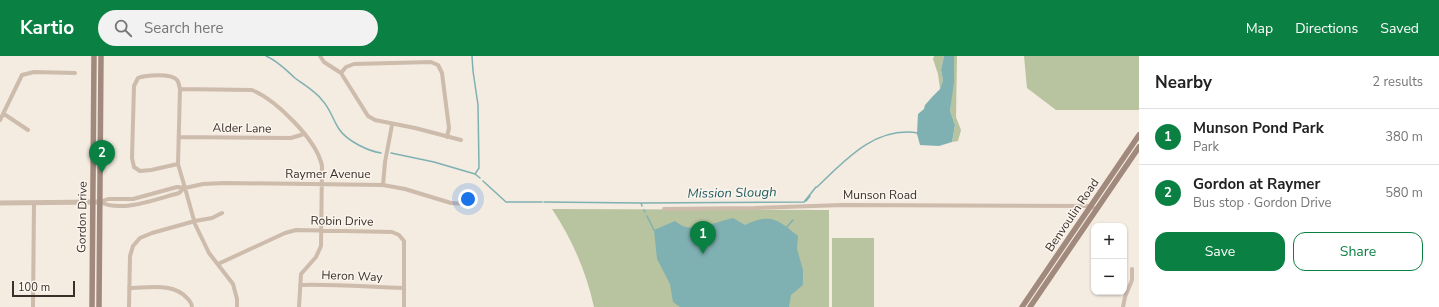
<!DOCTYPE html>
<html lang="en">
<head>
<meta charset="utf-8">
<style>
	body { margin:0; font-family:"Nunito Sans",sans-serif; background:#f2f2f2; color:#222 }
	.controls { position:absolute; right:12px; bottom:12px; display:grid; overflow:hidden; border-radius:8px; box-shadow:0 1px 3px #0004 }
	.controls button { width:36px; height:36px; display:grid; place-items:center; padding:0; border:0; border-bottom:1px solid #e0e0e0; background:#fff; color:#222; font:20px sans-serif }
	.scale { position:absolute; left:12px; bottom:10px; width:63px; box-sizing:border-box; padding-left:4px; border:2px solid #3b302b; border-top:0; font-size:11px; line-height:14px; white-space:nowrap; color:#3b302b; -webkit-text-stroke:3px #fbf5ee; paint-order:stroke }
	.you { position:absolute; left:468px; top:143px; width:14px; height:14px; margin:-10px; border:3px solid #fff; border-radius:50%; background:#1a73e8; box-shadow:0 0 0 6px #1a73e833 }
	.badge { display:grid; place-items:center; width:26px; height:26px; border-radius:50%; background:#0b8043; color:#fff; font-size:13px; font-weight:700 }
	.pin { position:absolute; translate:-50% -33px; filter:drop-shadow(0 1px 2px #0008) }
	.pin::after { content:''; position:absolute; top:21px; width:14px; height:12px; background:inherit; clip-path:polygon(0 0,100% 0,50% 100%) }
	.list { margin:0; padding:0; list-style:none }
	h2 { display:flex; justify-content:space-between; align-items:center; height:52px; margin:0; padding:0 16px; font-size:17px }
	h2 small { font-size:13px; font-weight:400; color:#767676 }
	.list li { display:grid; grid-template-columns:26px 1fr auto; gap:12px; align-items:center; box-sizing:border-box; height:56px; padding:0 16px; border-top:1px solid #e0e0e0 }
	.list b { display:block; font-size:15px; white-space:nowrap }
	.list p { margin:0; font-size:13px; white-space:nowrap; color:#767676 }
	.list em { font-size:13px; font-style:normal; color:#767676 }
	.actions { display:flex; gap:8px; padding:12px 16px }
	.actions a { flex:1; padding:9px 0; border:1px solid #0b8043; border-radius:12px; text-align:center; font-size:14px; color:#0b8043 }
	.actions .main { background:#0b8043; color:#fff }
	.icon { flex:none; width:22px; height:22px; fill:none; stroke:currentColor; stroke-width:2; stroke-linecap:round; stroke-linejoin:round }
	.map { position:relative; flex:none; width:1139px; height:251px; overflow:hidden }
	header { display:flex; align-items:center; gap:24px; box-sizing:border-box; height:56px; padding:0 20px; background:#0b8043; color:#fff }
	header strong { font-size:19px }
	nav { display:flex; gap:22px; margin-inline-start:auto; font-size:14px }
	.search { width:280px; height:36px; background:#f2f2f2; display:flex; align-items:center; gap:10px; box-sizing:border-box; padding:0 14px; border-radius:22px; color:#767676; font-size:15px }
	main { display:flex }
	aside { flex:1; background:#fff }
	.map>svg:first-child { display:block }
	.green { fill:#b8c4a0 }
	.water { fill:#7fb0b2 }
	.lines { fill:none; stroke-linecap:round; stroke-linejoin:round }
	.stream { stroke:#7fb0b2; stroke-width:1.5 }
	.minor { stroke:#cdbbac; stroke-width:4 }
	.tertiary { stroke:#cdbbac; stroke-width:5 }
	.secondary { stroke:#a18a7d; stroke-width:5.5 }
	.labels { text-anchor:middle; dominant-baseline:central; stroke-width:3; stroke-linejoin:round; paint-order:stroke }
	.street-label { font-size:12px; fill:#3b302b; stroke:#fbf5ee }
	.water-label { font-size:13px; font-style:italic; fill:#1f5a5e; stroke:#fbf5ee }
</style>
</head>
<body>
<header>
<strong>Kartio</strong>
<div class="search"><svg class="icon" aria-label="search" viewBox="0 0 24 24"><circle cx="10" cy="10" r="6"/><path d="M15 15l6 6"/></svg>Search here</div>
<nav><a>Map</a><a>Directions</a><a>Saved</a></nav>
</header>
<main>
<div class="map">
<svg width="1139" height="251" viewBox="0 0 1139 251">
	<rect width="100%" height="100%" fill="#f4ebe1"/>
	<path class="green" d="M934 0H944L941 14 943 24 940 33 938 18 933 3Z
		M954 0H957L956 61 961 74 958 85 952 86 955 69 950 55 954 16 953 6Z
		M1024 0H1139V54H1056L1027 32Z
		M552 153 829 154V251H594C586 215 572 183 552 153Z
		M832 182H874V251H832Z"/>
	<path class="water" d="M944 0H954V26L950 55 955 69 952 86 939 90 920 89 917 78 918 58 924 53 925 49 933 40 940 33 943 24 941 14Z
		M733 162 745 169C771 157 777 163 798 180L797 193 803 214V229L791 239 789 251H680L673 246 670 228 657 203 654 174 675 165C678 167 682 170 686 171 700 174 719 165 733 162Z"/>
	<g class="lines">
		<path class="stream" d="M266 0C278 5 286 14 295 22 304 29 315 35 322 44 330 52 333 64 339 73 347 85 368 95 381 97
			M472 0 473 15 478 49 479 112 475 118
			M391 97 434 106 475 118 480 122
			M483 125 506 146H542
			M817 131C845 104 875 70 918 77
			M806 145 810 140
			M544 146 641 147 642 150
			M641 147 804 146 816 131
			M644 154 645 156
			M647 160 654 174
			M786 172 793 164"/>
		<path class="minor" d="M320 0 324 6 341 17 368 60 375 64 415 72 461 84
			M341 17 346 11 354 8 431 6 438 9 442 17 449 72 447 81
			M180 33 252 34C276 44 317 84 322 110L321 190 316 201 301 218 299 251
			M4 58 28 74
			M0 64 22 19 34 16 75 17
			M179 81 291 82 304 78
			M178 108 151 114 140 115 134 111 132 102 134 30 138 22C146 19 171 17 177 24 179 26 179 30 180 33L178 108 185 132 195 168 209 197 233 228 237 243V251
			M383 129 385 106 392 69
			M100 146 108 143H133L177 131 185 132 203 128 225 127 383 129 405 133 451 147 470 148
			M100 146C122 157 156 143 179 137L184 132
			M664 153 754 152 842 149 1091 150 1096 154
			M218 208 285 177 296 174 392 176 399 179 404 185V251
			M300 229C335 228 369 231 404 232
			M129 232C148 232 174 226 188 243 190 246 192 247 192 251
			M33 251 34 147
			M129 251 130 200 133 190 140 182 152 177 195 165 212 162 222 157
			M1123 251 1125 241 1132 224V213"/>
		<path class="tertiary" d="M0 147 100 146"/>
		<path class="secondary" d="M92 251 94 0
			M99 251 101 0
			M1022 251 1139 79
			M1030 251 1139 91"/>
	</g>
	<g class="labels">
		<g class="street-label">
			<text transform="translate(242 72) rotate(1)">Alder Lane</text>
			<text x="328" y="118">Raymer Avenue</text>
			<text x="880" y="139">Munson Road</text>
			<text transform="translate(1072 159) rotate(-56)">Benvoulin Road</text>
			<text transform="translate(82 161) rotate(-89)">Gordon Drive</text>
			<text transform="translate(342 165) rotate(1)">Robin Drive</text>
			<text transform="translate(352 220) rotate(2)">Heron Way</text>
		</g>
		<g class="water-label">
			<text transform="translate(732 137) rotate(-1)">Mission Slough</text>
		</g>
	</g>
</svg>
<div class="controls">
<button>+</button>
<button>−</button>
</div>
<div class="scale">100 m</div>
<div class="you"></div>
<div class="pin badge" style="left:703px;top:198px">1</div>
<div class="pin badge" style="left:102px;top:117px">2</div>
</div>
<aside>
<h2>Nearby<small>2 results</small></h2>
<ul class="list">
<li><span class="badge">1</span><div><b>Munson Pond Park</b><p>Park</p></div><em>380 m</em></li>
<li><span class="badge">2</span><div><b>Gordon at Raymer</b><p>Bus stop · Gordon Drive</p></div><em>580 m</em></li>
</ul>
<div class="actions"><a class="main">Save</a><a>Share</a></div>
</aside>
</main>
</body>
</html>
